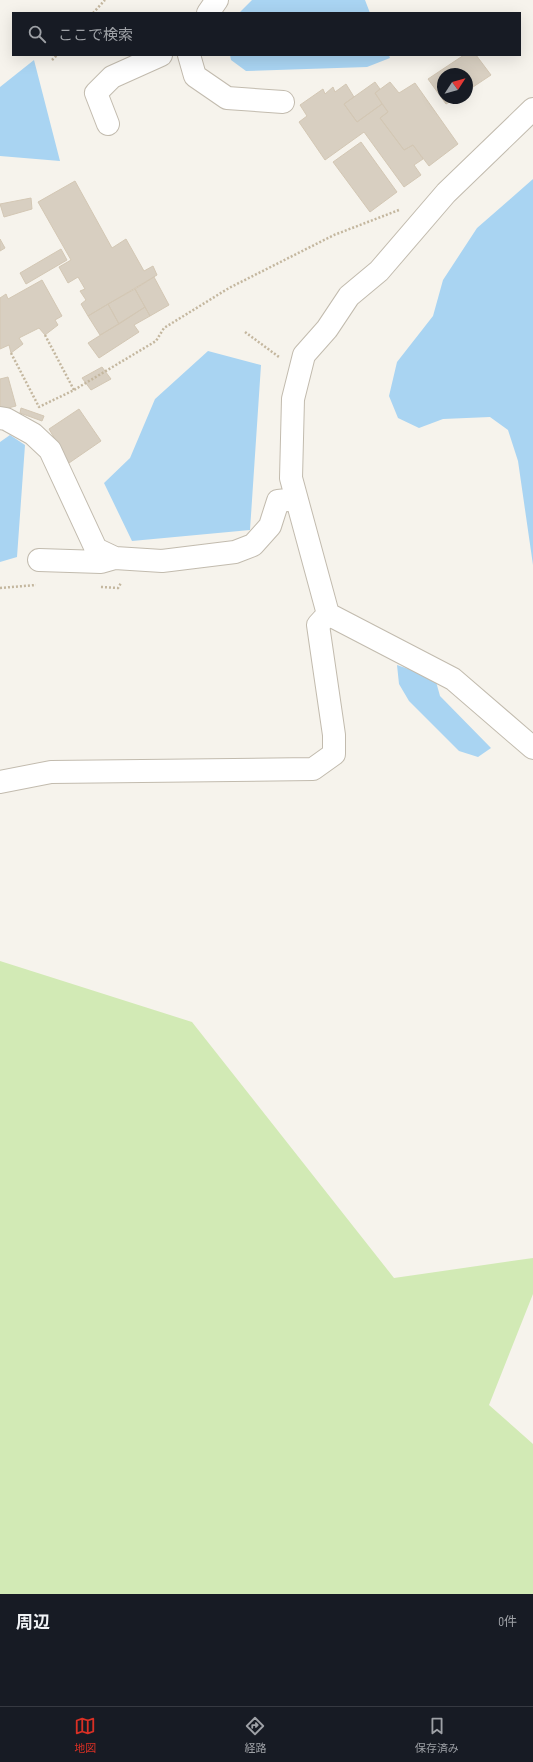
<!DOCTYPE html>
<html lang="ja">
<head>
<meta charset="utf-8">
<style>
	body { margin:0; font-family:"Sofia Sans Condensed","Noto Sans JP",sans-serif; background:#20242c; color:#f1f3f6 }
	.compass { position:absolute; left:437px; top:68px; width:36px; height:36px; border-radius:50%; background:#171b24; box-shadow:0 4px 16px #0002; rotate:54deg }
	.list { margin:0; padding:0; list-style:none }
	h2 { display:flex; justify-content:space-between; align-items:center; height:52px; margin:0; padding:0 16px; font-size:17px }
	h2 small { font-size:13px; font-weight:400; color:#9ea1a6 }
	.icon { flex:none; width:22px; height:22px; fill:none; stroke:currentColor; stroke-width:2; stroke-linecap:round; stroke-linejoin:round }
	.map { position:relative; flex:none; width:533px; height:1594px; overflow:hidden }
	.search { position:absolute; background:#171b24; box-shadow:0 4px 16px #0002; left:12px; right:12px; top:12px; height:44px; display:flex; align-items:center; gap:10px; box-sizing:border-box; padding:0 14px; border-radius:0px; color:#9ea1a6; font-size:15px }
	.sheet { height:112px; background:#171b24 }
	nav { display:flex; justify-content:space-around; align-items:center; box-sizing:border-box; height:56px; border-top:1px solid #363941; background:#171b24; font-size:11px; color:#9ea1a6 }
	nav a { display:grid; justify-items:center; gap:2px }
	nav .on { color:#d93025 }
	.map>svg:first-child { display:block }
	.green { fill:#d2eab5 }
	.water { fill:#a9d4f2 }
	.building { fill:#d8cfc1; stroke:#d3c7b4 }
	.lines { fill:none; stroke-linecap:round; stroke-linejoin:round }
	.minor-casing { stroke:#c2bbae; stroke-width:24 }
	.path { stroke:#c4b79f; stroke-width:2.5; stroke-dasharray:2 2; stroke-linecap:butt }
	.minor { stroke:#fff; stroke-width:22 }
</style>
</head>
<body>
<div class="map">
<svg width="533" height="1594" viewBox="0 0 533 1594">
	<rect width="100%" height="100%" fill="#f6f3ec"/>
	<path class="green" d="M0 961 192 1022 394 1278 533 1258V1294L489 1405 533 1444V1594H0Z"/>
	<path class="water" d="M252 0H365L370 13H239Z
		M230 55H389L390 58 367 67 246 71 231 60Z
		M34 60 60 161 0 156V87Z
		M533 179V565L518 461 508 430 490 417 443 419 419 428 398 418 389 396 397 362 433 316 443 280 477 228Z
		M208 351 261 365 250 530 132 541 104 483 130 458 155 399Z
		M10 435 25 445 17 557 0 562V442Z
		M397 665 435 678 440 696 491 748 478 757 459 751 409 701 399 684Z"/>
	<path class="building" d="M464 55H476L491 75 467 91V74H443V98H456L446 104 428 79Z
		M375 82 380 89 375 93 382 104 357 122 344 104Z
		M390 82 399 93 415 83 458 144 429 166 413 145 404 150 380 118 388 112 375 93Z
		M346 84 354 97 344 104 357 122 382 104 388 112 380 118 404 150 413 145 423 159 414 165 421 175 404 187 364 132 325 160 299 122 307 116 300 105 323 89 325 94 333 87 335 92Z
		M361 142 397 192 370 212 333 162Z
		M75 181 112 248 126 239 144 271 153 266 157 275 88 316 81 304 86 300 80 291 85 289 78 277 68 283 59 267 71 260 38 202Z
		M31 198 32 209 4 217 0 204Z
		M0 239 5 248 0 251Z
		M61 249 67 260 26 284 20 273Z
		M154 277 169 305 150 316 135 289Z
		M42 280 62 316 55 320 58 325 45 335 39 328 19 338 23 344 11 353 9 345 0 349V298L6 294 8 299Z
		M135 289 145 307 119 324 108 304Z
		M108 304 119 324 100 335 88 316Z
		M145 307 150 316 134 325 139 332 99 358 88 343Z
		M102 367 111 379 91 390 82 378Z
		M8 377 16 406 0 410V379Z
		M21 408 44 416 42 421 20 413Z
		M79 409 101 441 69 463 49 429Z"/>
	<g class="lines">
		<g class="minor-casing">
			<path id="minor" d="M208 13 217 0
				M189 55 195 76 227 98 283 102
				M108 124 96 93 112 77 161 55
				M0 418 6 419 33 434 50 450 96 549 115 558 162 561 235 552 253 545 270 526 278 501 296 499
				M39 560 101 562 115 558
				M328 614 453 679 533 748
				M0 782 51 772 313 769 334 754V735L318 625 328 614 291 478 293 399 304 355 327 329 349 296 379 271 446 193 533 109"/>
		</g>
		<path class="path" d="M93 13 105 0
			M52 60 57 55
			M245 332 279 357
			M45 335 74 390
			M11 353 39 407 74 390 156 341 164 328 229 288 334 235 399 210
			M101 587 118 588 121 583
			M0 588 36 585"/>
		<use href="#minor" class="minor"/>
	</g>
</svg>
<svg class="compass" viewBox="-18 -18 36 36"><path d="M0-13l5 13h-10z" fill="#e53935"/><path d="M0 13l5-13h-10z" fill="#9ea1a6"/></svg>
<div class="search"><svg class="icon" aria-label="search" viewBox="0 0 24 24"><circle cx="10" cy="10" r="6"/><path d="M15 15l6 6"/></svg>ここで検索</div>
</div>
<section class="sheet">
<h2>周辺<small>0件</small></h2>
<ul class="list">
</ul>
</section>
<nav>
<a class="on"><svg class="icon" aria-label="map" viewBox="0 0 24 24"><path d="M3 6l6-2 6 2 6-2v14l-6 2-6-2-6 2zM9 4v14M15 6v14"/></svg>地図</a>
<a><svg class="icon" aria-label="directions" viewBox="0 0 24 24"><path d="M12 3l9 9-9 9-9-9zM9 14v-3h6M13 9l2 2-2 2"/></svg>経路</a>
<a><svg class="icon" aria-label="saved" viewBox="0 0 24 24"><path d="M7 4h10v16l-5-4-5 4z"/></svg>保存済み</a>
</nav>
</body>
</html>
